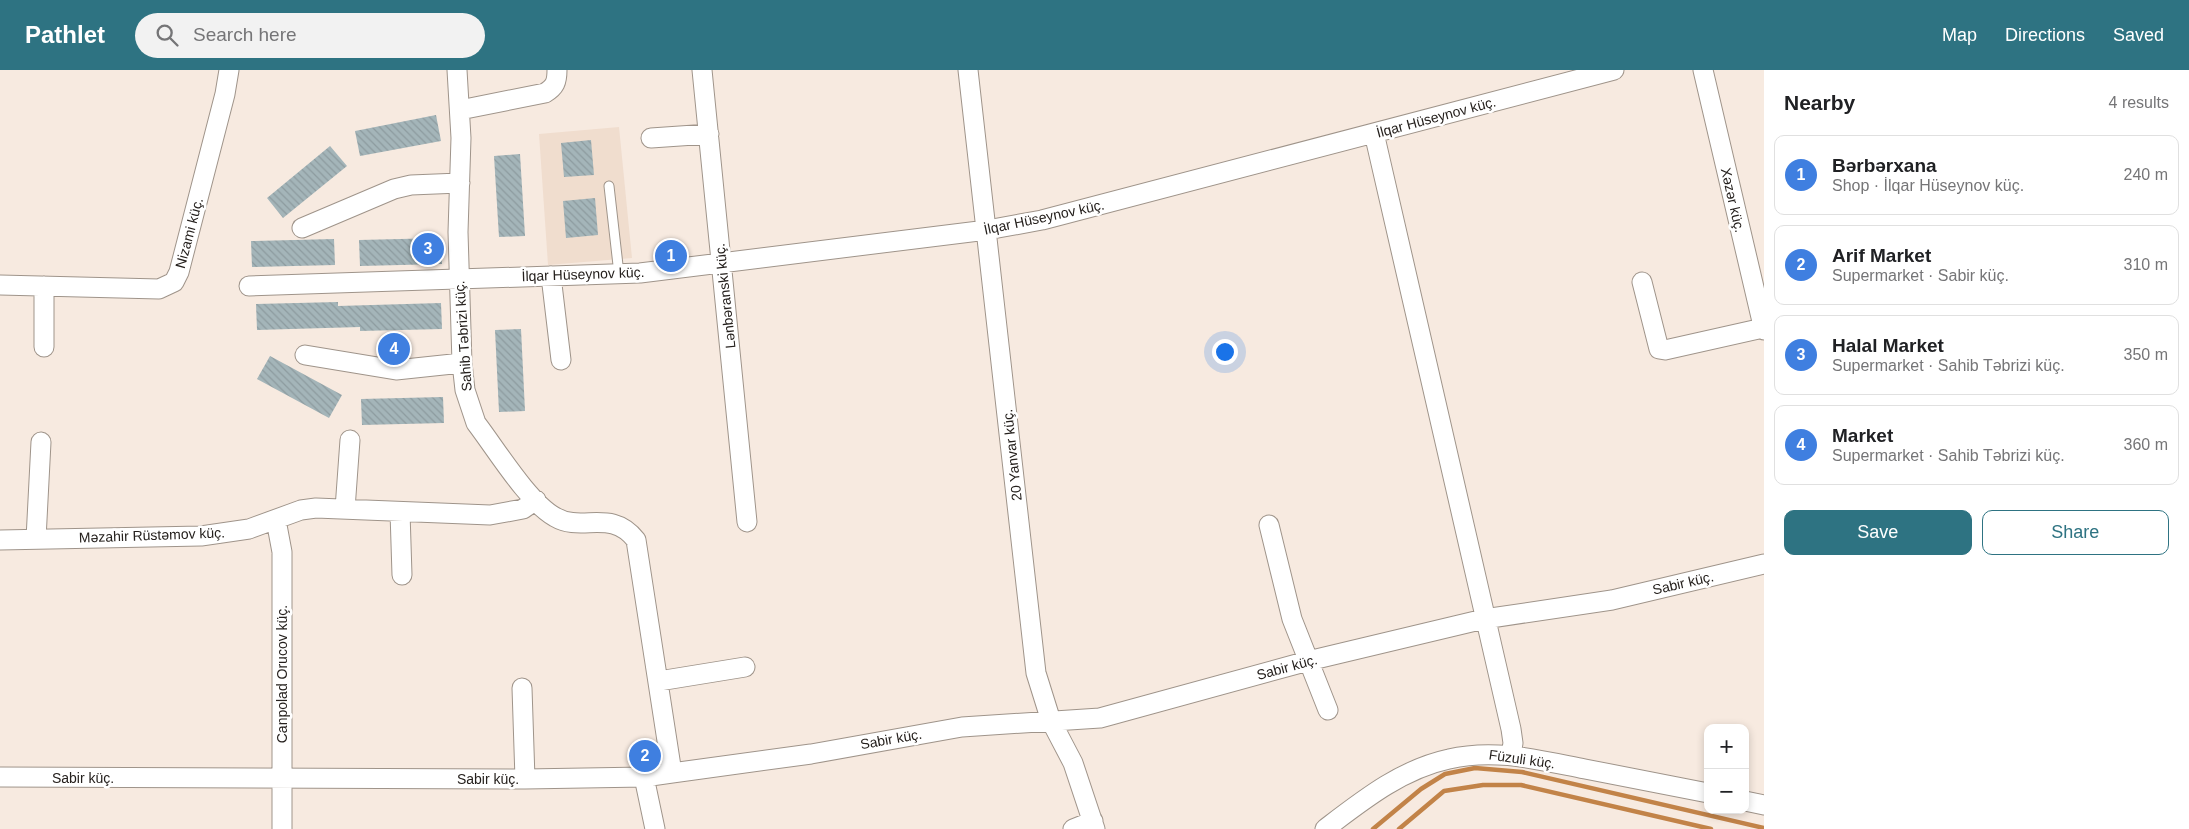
<!DOCTYPE html>
<html lang="en">
<head>
<meta charset="utf-8">
<style>
	body { margin:0; font-family:Arial,sans-serif; background:#f2f2f2; color:#202124 }
	.controls { position:absolute; right:15px; bottom:15px; display:grid; overflow:hidden; border-radius:10px; box-shadow:0 2px 8px #0003 }
	.controls button { width:45px; height:45px; display:grid; place-items:center; padding:0; border:0; border-bottom:1px solid #e0e0e0; background:#fff; color:#202124; font:25px sans-serif }
	.you { position:absolute; left:1224px; top:281px; width:18px; height:18px; margin:-12px; border:4px solid #fff; border-radius:50%; background:#1a73e8; box-shadow:0 0 0 8px #1a73e833 }
	.badge { display:grid; place-items:center; width:32px; height:32px; border-radius:50%; background:#2e7382; color:#fff; font-size:16px; font-weight:700 }
	.pin { position:absolute; translate:-50% -50%; border:2px solid #fff; box-shadow:0 1px 5px #0006 }
	.list { margin:0; padding:0; list-style:none }
	h2 { display:flex; justify-content:space-between; align-items:center; height:65px; margin:0; padding:0 20px; font-size:21px }
	h2 small { font-size:16px; font-weight:400; color:#757577 }
	.list li { display:grid; grid-template-columns:32px 1fr auto; gap:15px; align-items:center; box-sizing:border-box; height:80px; margin:0 10px 10px; padding:0 10px; border:1px solid #e0e0e0; border-radius:10px }
	.list b { display:block; font-size:19px; white-space:nowrap }
	.list p { margin:0; font-size:16px; white-space:nowrap; color:#757577 }
	.list em { font-size:16px; font-style:normal; color:#757577 }
	.actions { display:flex; gap:10px; padding:15px 20px }
	.actions a { flex:1; padding:11px 0; border:1px solid #2e7382; border-radius:10px; text-align:center; font-size:18px; color:#2e7382 }
	.actions .main { background:#2e7382; color:#fff }
	.icon { flex:none; width:28px; height:28px; fill:none; stroke:currentColor; stroke-width:2; stroke-linecap:round; stroke-linejoin:round }
	.map { position:relative; flex:none; width:1764px; height:759px; overflow:hidden }
	header { display:flex; align-items:center; gap:30px; box-sizing:border-box; height:70px; padding:0 25px; background:#2e7382; color:#fff }
	header strong { font-size:24px }
	nav { display:flex; gap:28px; margin-inline-start:auto; font-size:18px }
	.search { width:350px; height:45px; background:#f2f2f2; display:flex; align-items:center; gap:12px; box-sizing:border-box; padding:0 18px; border-radius:28px; color:#757577; font-size:19px }
	main { display:flex }
	aside { flex:1; background:#fff }
	.map>svg:first-child { display:block }
	.built { fill:#f0ddce }
	.lines { fill:none; stroke-linecap:round; stroke-linejoin:round }
	.stream { stroke:#c28348; stroke-width:4.5 }
	.building { fill:url(#building-back-hatch) }
	.service-casing { stroke:#9f948a; stroke-width:11 }
	.minor-casing { stroke:#9f948a; stroke-width:21 }
	.service { stroke:#fff; stroke-width:9 }
	.minor { stroke:#fff; stroke-width:19 }
	.labels { text-anchor:middle; dominant-baseline:central; stroke-width:5; stroke-linejoin:round; paint-order:stroke }
	.street-label { font-size:14px; fill:#25201d; stroke:#fff }
</style>
</head>
<body>
<header>
<strong>Pathlet</strong>
<div class="search"><svg class="icon" aria-label="search" viewBox="0 0 24 24"><circle cx="10" cy="10" r="6"/><path d="M15 15l6 6"/></svg>Search here</div>
<nav><a>Map</a><a>Directions</a><a>Saved</a></nav>
</header>
<main>
<div class="map">
<svg width="1764" height="759" viewBox="0 0 1764 759">
	<defs>
		<pattern id="building-back-hatch" width="6" height="6" patternUnits="userSpaceOnUse" patternTransform="scale(1.25)"><rect width="6" height="6" fill="#a4b5b9"/><path d="M-1 5l2 2M0 0l6 6M5-1l2 2" fill="none" stroke="#8d9b9f"/></pattern>
	</defs>
	<rect width="100%" height="100%" fill="#f7eae0"/>
	<path class="built" d="M619 57 632 188 548 195 539 64Z"/>
	<g class="lines">
		<path class="stream" d="M1373 759 1421 719 1445 704 1475 698 1522 702 1764 758
			M1399 759 1444 721 1483 715H1521L1711 759"/>
	</g>
	<path class="building" d="M436 45 441 71 360 86 355 61Z
		M591 70 594 105 564 107 561 73Z
		M330 76 347 96 283 148 267 128Z
		M520 84 525 166 499 167 494 86Z
		M595 128 598 165 566 168 563 131Z
		M441 168 442 194 360 196 359 170Z
		M334 169 335 195 252 197 251 171Z
		M338 232V236L441 233 442 259 360 261V257L257 260 256 234Z
		M521 259 525 341 499 342 495 260Z
		M270 286 342 325 329 348 257 309Z
		M443 327 444 353 362 355 361 329Z"/>
	<g class="lines">
		<g class="service-casing">
			<path id="service" d="M609 116 619 204"/>
		</g>
		<g class="minor-casing">
			<path id="minor" d="M457 0 461 68 458 162 462 293 465 320 476 353C496 379 528 432 555 447 582 463 611 438 636 470L672 703
				M702 0 747 452
				M968 0 1036 603 1051 651 1073 693 1095 759
				M1703 0 1764 260
				M460 40 545 23C555 17 557 12 557 0
				M1374 63 1511 659 1513 673 1511 685
				M651 68 709 64
				M302 158 394 119 411 115 460 113
				M551 206 561 290
				M1642 212 1659 279 1665 280 1763 258
				M0 215 159 219 174 212 179 202 225 24 229 0
				M249 216 640 203 987 160 1042 150 1614 0
				M44 277V216
				M305 285 396 300 462 293
				M345 439 350 370
				M400 442 402 505
				M276 450 282 482V759
				M1269 455 1292 549 1328 640
				M36 469 41 372
				M0 470 201 466 249 459 301 440 316 438 490 445 523 439 536 430
				M659 611 745 597
				M522 618 525 709
				M0 707 525 709 644 707 672 703 811 684 962 657 1100 648 1308 591 1484 549 1612 530 1764 494
				M644 707 655 759
				M1745 731 1764 735
				M1073 759 1093 751
				M1325 759C1363 730 1402 699 1449 689 1495 678 1539 690 1585 699 1626 707 1667 715 1708 723"/>
		</g>
		<use href="#service" class="service"/>
		<use href="#minor" class="minor"/>
	</g>
	<g class="labels">
		<g class="street-label">
			<text transform="translate(1436 47) rotate(-15)">İlqar Hüseynov küç.</text>
			<text transform="translate(1733 130) rotate(77)">Xəzər küç.</text>
			<text transform="translate(1044 147) rotate(-12)">İlqar Hüseynov küç.</text>
			<text transform="translate(189 163) rotate(-75)">Nizami küç.</text>
			<text transform="translate(583 204) rotate(-2)">İlqar Hüseynov küç.</text>
			<text transform="translate(725 226) rotate(-96)">Lənbəranski küç.</text>
			<text transform="translate(463 266) rotate(-94)">Sahib Təbrizi küç.</text>
			<text transform="translate(1012 385) rotate(-96)">20 Yanvar küç.</text>
			<text transform="translate(152 465) rotate(-2)">Məzahir Rüstəmov küç.</text>
			<text transform="translate(1683 513) rotate(-13)">Sabir küç.</text>
			<text transform="translate(1287 597) rotate(-15)">Sabir küç.</text>
			<text transform="translate(282 604) rotate(-90)">Canpolad Orucov küç.</text>
			<text transform="translate(891 669) rotate(-10)">Sabir küç.</text>
			<text transform="translate(1522 689) rotate(8)">Füzuli küç.</text>
			<text x="83" y="708">Sabir küç.</text>
			<text x="488" y="709">Sabir küç.</text>
		</g>
	</g>
</svg>
<div class="controls">
<button>+</button>
<button>−</button>
</div>
<div class="you"></div>
<div class="pin badge" style="left:671px;top:186px;background:#3f7fe0">1</div>
<div class="pin badge" style="left:645px;top:686px;background:#3f7fe0">2</div>
<div class="pin badge" style="left:428px;top:179px;background:#3f7fe0">3</div>
<div class="pin badge" style="left:394px;top:279px;background:#3f7fe0">4</div>
</div>
<aside>
<h2>Nearby<small>4 results</small></h2>
<ul class="list">
<li><span class="badge" style="background:#3f7fe0">1</span><div><b>Bərbərxana</b><p>Shop · İlqar Hüseynov küç.</p></div><em>240 m</em></li>
<li><span class="badge" style="background:#3f7fe0">2</span><div><b>Arif Market</b><p>Supermarket · Sabir küç.</p></div><em>310 m</em></li>
<li><span class="badge" style="background:#3f7fe0">3</span><div><b>Halal Market</b><p>Supermarket · Sahib Təbrizi küç.</p></div><em>350 m</em></li>
<li><span class="badge" style="background:#3f7fe0">4</span><div><b>Market</b><p>Supermarket · Sahib Təbrizi küç.</p></div><em>360 m</em></li>
</ul>
<div class="actions"><a class="main">Save</a><a>Share</a></div>
</aside>
</main>
</body>
</html>
